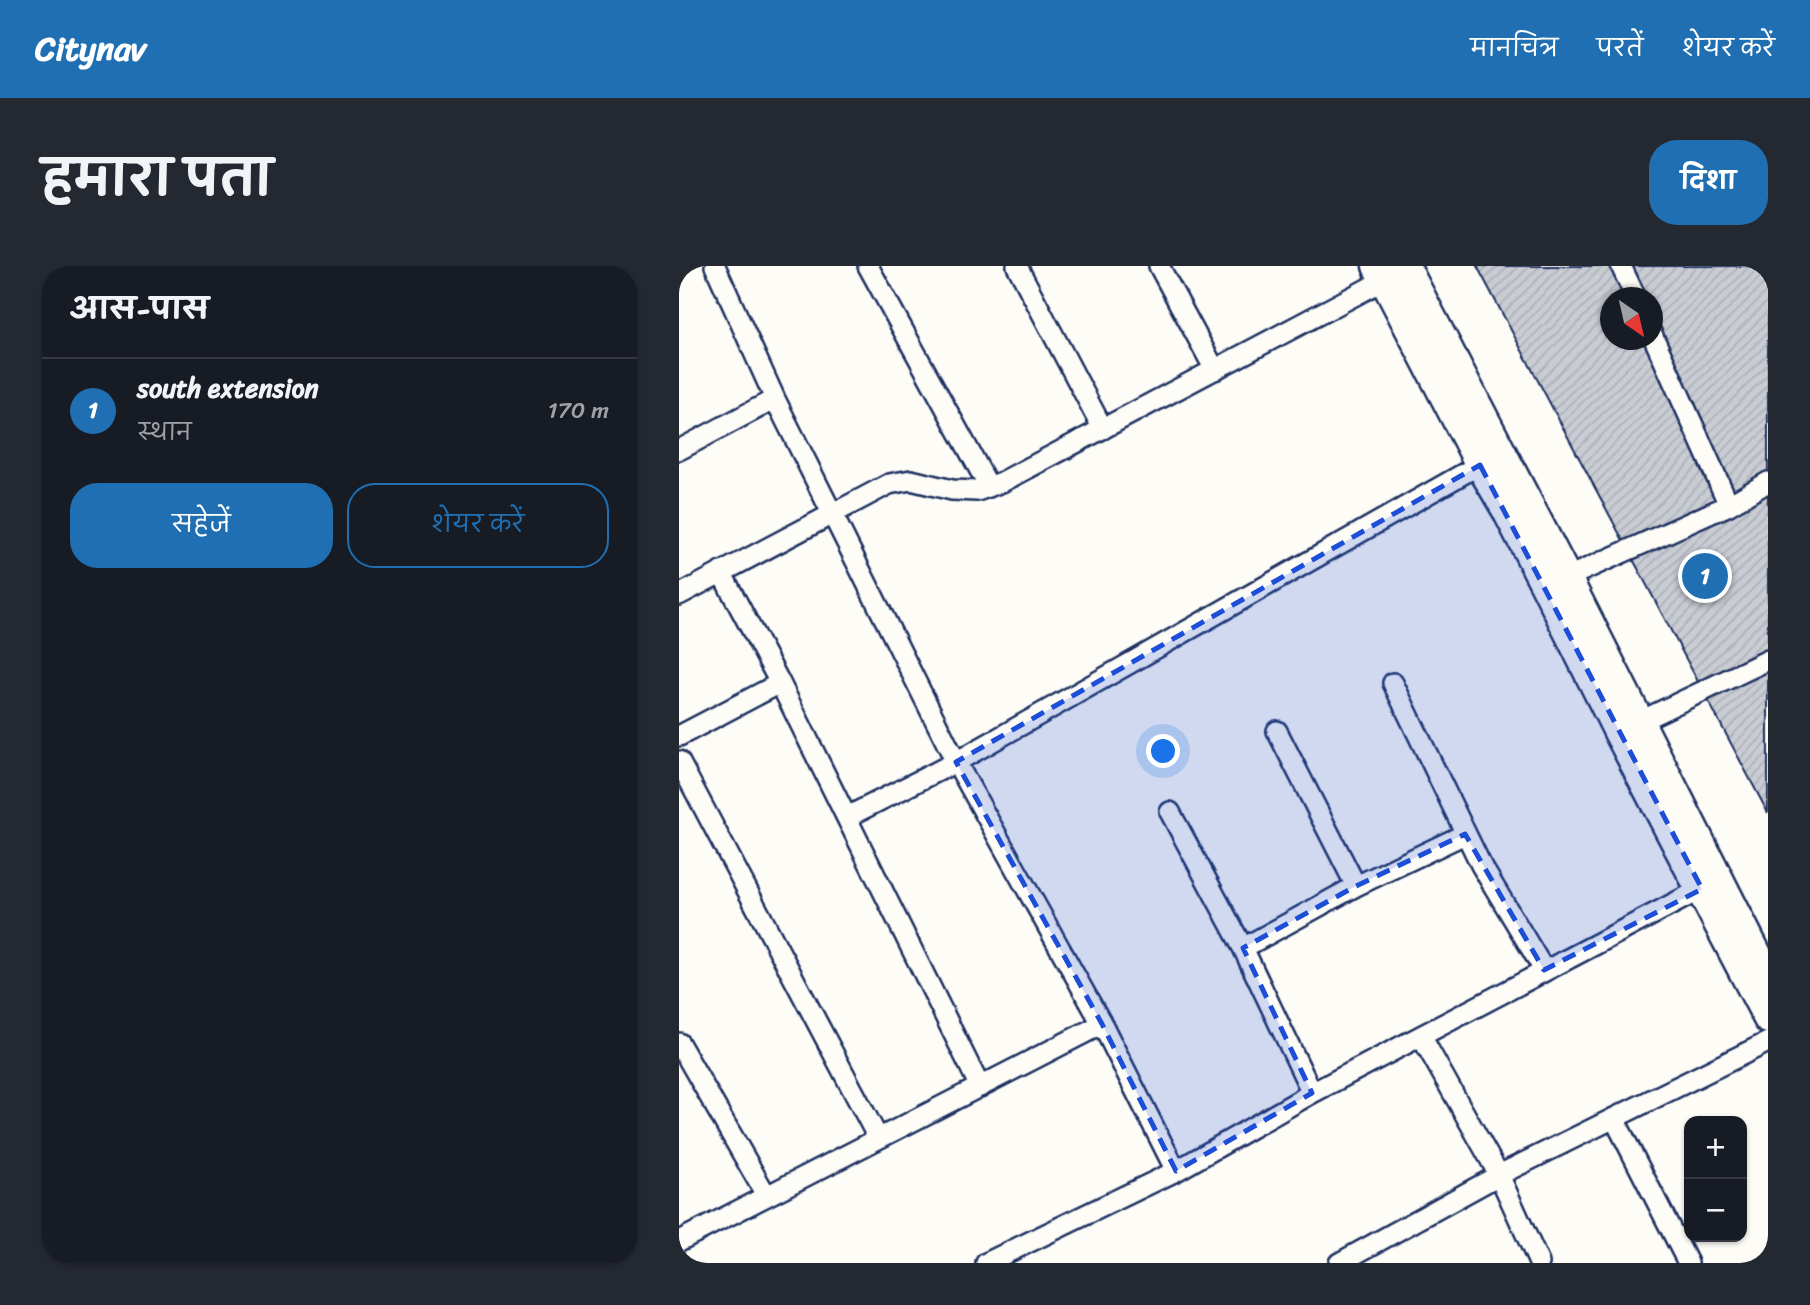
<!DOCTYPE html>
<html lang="hi">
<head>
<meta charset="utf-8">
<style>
	body { margin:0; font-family:Sriracha,"Playpen Sans Deva",sans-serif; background:#242831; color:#f1f3f6 }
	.controls { position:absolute; right:21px; bottom:21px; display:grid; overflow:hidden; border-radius:14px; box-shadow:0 2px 5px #0004 }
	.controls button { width:63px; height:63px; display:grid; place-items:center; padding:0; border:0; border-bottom:2px solid #363941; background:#171b24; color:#f1f3f6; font:35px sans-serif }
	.compass { position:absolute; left:921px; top:21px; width:63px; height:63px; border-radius:50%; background:#171b24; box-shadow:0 2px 5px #0004; rotate:146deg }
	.you { position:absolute; left:485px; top:486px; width:24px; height:24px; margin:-18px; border:5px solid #fff; border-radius:50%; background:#1a73e8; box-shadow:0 0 0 10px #1a73e833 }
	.badge { display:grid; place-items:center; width:46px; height:46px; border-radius:50%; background:#1f6fb2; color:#fff; font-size:23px; font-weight:700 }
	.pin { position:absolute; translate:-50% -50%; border:4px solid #fff; box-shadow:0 2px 7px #0006 }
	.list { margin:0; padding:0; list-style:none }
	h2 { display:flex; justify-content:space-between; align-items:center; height:91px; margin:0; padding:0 28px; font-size:30px }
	h2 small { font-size:23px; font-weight:400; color:#9ea1a6 }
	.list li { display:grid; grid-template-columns:46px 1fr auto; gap:21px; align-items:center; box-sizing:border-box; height:105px; padding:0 28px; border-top:2px solid #363941 }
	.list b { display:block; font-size:26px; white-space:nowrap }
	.list p { margin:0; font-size:23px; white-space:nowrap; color:#9ea1a6 }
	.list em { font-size:23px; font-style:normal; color:#9ea1a6 }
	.actions { display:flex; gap:14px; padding:21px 28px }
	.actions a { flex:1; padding:16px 0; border:2px solid #1f6fb2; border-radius:28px; text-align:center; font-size:24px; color:#1f6fb2 }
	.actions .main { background:#1f6fb2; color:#fff }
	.map { position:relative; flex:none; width:1089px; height:997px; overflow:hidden; border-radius:28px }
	header { display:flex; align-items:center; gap:42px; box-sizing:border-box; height:98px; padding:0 35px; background:#1f6fb2; color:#fff }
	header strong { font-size:33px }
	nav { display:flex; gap:38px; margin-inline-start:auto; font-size:24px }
	.intro { display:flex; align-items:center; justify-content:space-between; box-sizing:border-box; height:168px; padding:0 42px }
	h1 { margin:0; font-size:49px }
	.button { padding:18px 32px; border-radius:28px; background:#1f6fb2; color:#fff; font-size:24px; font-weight:700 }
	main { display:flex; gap:42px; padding:0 42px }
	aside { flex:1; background:#171b24; border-radius:28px; box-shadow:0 2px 5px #0004 }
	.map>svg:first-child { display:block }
	.building { fill:url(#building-hatch); stroke:#1b2f5e; stroke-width:2; fill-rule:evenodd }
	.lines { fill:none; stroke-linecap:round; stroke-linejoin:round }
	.street-casing { stroke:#1b2f5e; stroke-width:24 }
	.secondary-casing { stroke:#1b2f5e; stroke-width:33 }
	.street { stroke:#fdfcf7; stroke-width:19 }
	.secondary { stroke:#fdfcf7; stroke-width:28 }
	.marked { fill:#1d4ed8; fill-opacity:0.2; stroke:#1d4ed8; stroke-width:5; stroke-dasharray:14 9; stroke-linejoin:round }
</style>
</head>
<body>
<header>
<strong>Citynav</strong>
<nav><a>मानचित्र</a><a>परतें</a><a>शेयर करें</a></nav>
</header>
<div class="intro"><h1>हमारा पता</h1><a class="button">दिशा</a></div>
<main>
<aside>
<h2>आस-पास<small></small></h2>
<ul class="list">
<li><span class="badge">1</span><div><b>south extension</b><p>स्थान</p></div><em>170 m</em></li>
</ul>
<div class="actions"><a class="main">सहेजें</a><a>शेयर करें</a></div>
</aside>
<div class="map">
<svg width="1089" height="997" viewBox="0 0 1089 997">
	<defs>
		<pattern id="building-hatch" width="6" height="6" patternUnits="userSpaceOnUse" patternTransform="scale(1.75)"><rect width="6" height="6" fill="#c9ccd3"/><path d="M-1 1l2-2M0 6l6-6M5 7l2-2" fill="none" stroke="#acb0b8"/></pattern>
	</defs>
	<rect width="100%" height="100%" fill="#fdfcf7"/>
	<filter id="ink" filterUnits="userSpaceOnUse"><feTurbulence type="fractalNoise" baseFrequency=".0143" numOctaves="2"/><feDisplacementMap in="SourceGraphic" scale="14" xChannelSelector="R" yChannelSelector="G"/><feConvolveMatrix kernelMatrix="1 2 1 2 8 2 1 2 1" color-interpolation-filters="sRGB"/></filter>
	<g filter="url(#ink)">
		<path class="building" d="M798 0H1089V547ZM931 32H973V74H931Z"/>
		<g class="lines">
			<g class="street-casing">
				<path id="street" d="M36 0 96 133 277 496 423 758 497 905
					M189 0 310 221
					M338 0 424 163
					M480 0 536 104
					M942 0 957 32
					M973 68 1050 239
					M0 184 96 133
					M42 306 101 417 301 821
					M878 316 1050 239 1089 216
					M0 329 210 218 232 214 273 224 298 225 323 216 705 14
					M714 417 802 599 865 704
					M951 460 1089 394
					M598 465 677 620
					M0 470 101 417
					M0 495 199 872
					M491 546 564 682 633 827
					M168 551 277 496 812 192
					M564 682 677 620 786 568
					M742 770 820 909 860 997
					M0 777 87 929
					M935 852 1009 997
					M0 975 423 758
					M307 997 497 905 633 827 1030 619
					M660 997 820 909 1089 776"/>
			</g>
			<g class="secondary-casing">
				<path id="secondary" d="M698 0 801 199 827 243 867 321 939 466 1089 753
					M726 0 888 312 1089 710"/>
			</g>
			<use href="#street" class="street"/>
			<use href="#secondary" class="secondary"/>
		</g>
	</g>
	<path class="marked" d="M801 199 1023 623 865 704 786 568 677 620 564 682 633 827 497 905 423 758 277 496Z"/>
</svg>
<div class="controls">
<button>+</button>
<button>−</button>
</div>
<svg class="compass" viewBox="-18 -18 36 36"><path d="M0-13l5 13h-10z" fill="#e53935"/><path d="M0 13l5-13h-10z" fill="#9ea1a6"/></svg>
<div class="you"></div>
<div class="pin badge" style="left:1026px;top:310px">1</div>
</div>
</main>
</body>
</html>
